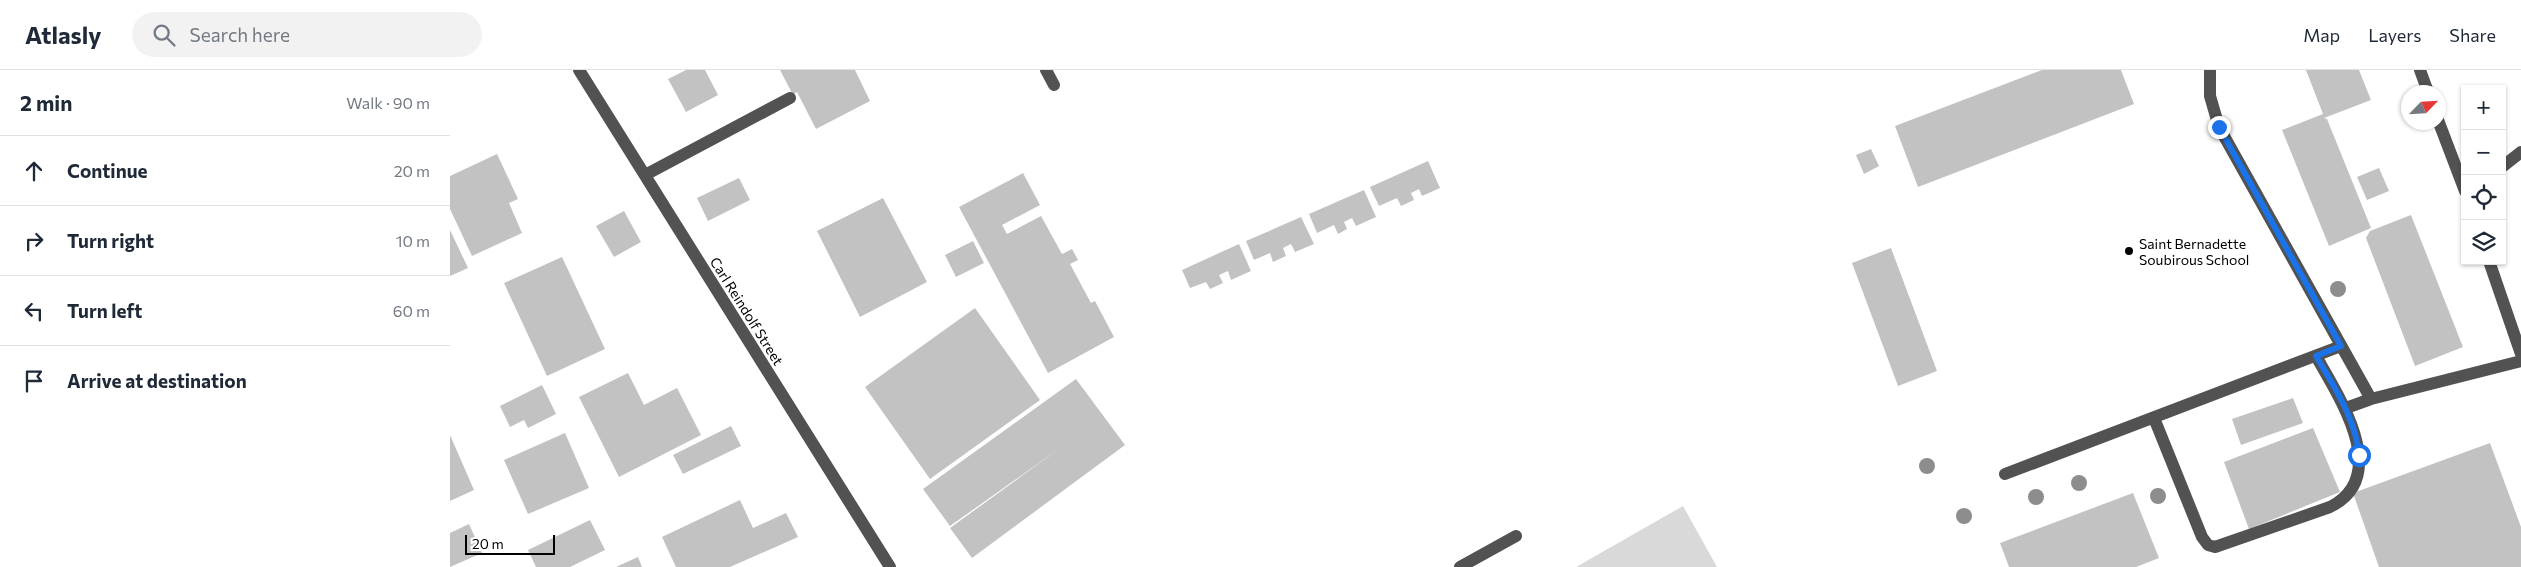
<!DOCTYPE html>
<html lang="en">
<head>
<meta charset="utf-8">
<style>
	body { margin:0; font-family:Commissioner,sans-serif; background:#f2f2f3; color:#1f2937 }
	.controls { position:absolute; right:15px; top:15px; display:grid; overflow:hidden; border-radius:0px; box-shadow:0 1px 4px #0004 }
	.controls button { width:45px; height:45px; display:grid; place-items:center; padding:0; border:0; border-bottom:1px solid #e0e1e3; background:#fff; color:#1f2937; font:25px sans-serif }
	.compass { position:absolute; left:1951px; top:15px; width:45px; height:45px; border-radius:50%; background:#fff; box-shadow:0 1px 4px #0004; rotate:65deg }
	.scale { position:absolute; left:15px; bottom:12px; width:90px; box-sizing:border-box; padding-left:5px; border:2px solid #000; border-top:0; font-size:14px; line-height:18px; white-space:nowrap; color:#000; -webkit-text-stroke:4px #fff; paint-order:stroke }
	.stop { position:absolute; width:15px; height:15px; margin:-11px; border:4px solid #1a73e8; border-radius:50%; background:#fff }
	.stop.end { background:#1a73e8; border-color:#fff; box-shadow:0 1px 5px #0008 }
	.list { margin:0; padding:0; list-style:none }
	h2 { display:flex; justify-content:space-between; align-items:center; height:65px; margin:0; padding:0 20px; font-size:21px }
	h2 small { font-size:16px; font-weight:400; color:#747a83 }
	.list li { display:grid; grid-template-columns:32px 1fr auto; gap:15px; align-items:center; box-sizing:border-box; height:70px; padding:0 20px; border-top:1px solid #e0e1e3 }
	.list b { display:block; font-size:19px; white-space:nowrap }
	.list em { font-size:16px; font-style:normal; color:#747a83 }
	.icon { flex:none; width:28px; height:28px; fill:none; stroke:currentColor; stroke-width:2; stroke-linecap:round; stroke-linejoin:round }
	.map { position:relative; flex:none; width:2071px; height:497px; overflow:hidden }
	header { display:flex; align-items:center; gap:30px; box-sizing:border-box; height:70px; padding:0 25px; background:#fff; border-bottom:1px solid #e0e1e3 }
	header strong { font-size:24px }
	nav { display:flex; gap:28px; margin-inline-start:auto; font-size:18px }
	.search { width:350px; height:45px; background:#f2f2f3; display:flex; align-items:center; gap:12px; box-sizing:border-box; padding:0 18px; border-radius:28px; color:#747a83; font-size:19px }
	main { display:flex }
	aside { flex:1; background:#fff }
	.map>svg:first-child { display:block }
	.green { fill:#d9d9d9 }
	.building { fill:#c2c2c2 }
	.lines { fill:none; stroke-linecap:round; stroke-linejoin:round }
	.minor { stroke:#525252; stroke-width:12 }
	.tree { fill:#8d8d8d }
	.route { stroke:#1a73e8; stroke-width:6 }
	.poi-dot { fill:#000; stroke:#fff; stroke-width:2 }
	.labels { text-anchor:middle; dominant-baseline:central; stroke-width:4.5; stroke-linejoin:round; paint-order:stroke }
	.poi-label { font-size:14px; fill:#000; stroke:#fff; text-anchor:start }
	.street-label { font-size:14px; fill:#000; stroke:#fff }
</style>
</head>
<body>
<header>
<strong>Atlasly</strong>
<div class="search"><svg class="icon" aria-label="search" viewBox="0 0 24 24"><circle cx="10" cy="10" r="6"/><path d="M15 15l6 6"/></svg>Search here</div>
<nav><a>Map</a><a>Layers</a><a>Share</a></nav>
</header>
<main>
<aside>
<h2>2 min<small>Walk · 90 m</small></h2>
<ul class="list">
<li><svg class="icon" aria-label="ahead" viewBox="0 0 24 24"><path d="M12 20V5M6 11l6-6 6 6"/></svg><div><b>Continue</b></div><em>20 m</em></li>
<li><svg class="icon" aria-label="right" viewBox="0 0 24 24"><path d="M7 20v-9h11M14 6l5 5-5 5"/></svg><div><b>Turn right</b></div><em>10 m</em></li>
<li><svg class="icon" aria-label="left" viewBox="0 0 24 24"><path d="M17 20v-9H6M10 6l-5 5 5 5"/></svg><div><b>Turn left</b></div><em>60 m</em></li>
<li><svg class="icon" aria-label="arrive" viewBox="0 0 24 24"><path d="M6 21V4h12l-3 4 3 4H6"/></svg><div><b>Arrive at destination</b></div></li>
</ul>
</aside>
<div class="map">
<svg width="2071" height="497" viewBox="0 0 2071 497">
	<rect width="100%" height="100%" fill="#fff"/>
	<path class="green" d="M1233 436 1267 497H1126Z"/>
	<path class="building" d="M236 0H255L268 25 236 42 218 9Z
		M330 0H405L420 31 366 59 347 22 343 25Z
		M1592 0H1671L1684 34 1468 117 1445 56Z
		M1856 0H1909L1921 30 1874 48 1877 49 1921 158 1879 176 1832 60 1873 44Z
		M1421 79 1429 96 1414 104 1406 85Z
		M47 84 68 129 59 133 72 163 22 186 0 139V106Z
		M978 91 990 118 972 126 969 119 961 123 964 130 951 136 947 128 929 136 920 117Z
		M1929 98 1939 121 1917 130 1907 107Z
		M573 103 590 135 552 155 557 164 591 146 612 184 622 179 628 190 620 194 641 233 645 231 664 267 598 303 509 137Z
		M289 108 300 130 258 151 247 128Z
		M914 120 926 147 906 156 902 148 894 152 897 159 888 164 884 155 867 163 859 144Z
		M433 128 477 212 410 247 367 161Z
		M174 141 191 172 164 187 146 156Z
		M1961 145 2013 277 1965 296 1916 168 1920 161Z
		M851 147 864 174 845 182 841 174 833 178 836 186 823 192 820 183 804 190 796 171Z
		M0 160 18 198 0 206Z
		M523 171 534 193 506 207 495 185Z
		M789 174 801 201 781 210 778 201 769 205 773 213 760 219 756 212 740 218 732 200Z
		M1441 178 1487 301 1448 316 1402 193Z
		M112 187 155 279 97 306 54 213Z
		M525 238 590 330 480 409 415 317Z
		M178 303 194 335 227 318 251 365 169 407 129 327Z
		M626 309 675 375 522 488 500 458 613 376 500 456 473 419Z
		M92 315 106 344 78 358 74 350 60 357 50 336Z
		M1843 328 1853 353 1791 375 1782 349Z
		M281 356 291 376 233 404 223 385Z
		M1863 358 1890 422 1799 459 1774 392Z
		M115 363 139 418 78 444 54 390Z
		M0 365 24 420 0 431Z
		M2040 373 2071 457V497H1929L1903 423Z
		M1683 423 1709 488 1686 497H1559L1550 473Z
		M290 430 303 458 336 443 348 467 280 497H226L212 467Z
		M140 450 155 480 120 497H86L78 480Z
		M19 454 32 483 0 497V463Z
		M188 487 192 497H166Z"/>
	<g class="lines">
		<path class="minor" d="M129 0 440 497
			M596 0 604 15
			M1760 0V26L1769 57 1921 329
			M1970 0 1978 22
			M1988 50 2015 121
			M2052 97 2071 82
			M195 105 340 28
			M2039 191 2071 284
			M1896 338 1921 329 2071 291
			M1704 348 1752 467 1758 475 1765 477 1880 437C1942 406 1889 327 1866 286
			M1555 404 1891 276
			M1010 497 1066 466"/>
	</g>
	<g class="tree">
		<circle cx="1888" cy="219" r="8"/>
		<circle cx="1477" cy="396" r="8"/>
		<circle cx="1629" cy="413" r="8"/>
		<circle cx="1708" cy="426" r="8"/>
		<circle cx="1586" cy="427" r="8"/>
		<circle cx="1514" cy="446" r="8"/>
	</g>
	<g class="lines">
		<path class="route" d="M1769 57 1891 276 1866 286C1884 317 1906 349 1909 385"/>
	</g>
	<circle class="poi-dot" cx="1679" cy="181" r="5"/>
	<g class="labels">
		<g class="poi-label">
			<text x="1689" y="173">Saint Bernadette<tspan x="1689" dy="16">Soubirous School</tspan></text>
		</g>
		<g class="street-label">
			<text transform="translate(297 241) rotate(58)">Carl Reindolf Street</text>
		</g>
	</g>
</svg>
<div class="controls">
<button>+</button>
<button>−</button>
<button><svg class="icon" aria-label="locate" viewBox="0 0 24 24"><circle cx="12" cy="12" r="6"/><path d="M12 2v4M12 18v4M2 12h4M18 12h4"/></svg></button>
<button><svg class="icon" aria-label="layers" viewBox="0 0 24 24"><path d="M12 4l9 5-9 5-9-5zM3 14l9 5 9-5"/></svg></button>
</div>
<svg class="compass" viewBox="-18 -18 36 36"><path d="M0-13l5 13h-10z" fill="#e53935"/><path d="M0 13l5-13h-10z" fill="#747a83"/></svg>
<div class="scale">20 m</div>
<div class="stop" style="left:1909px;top:385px"></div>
<div class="stop end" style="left:1769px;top:57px"></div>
</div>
</main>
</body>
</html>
